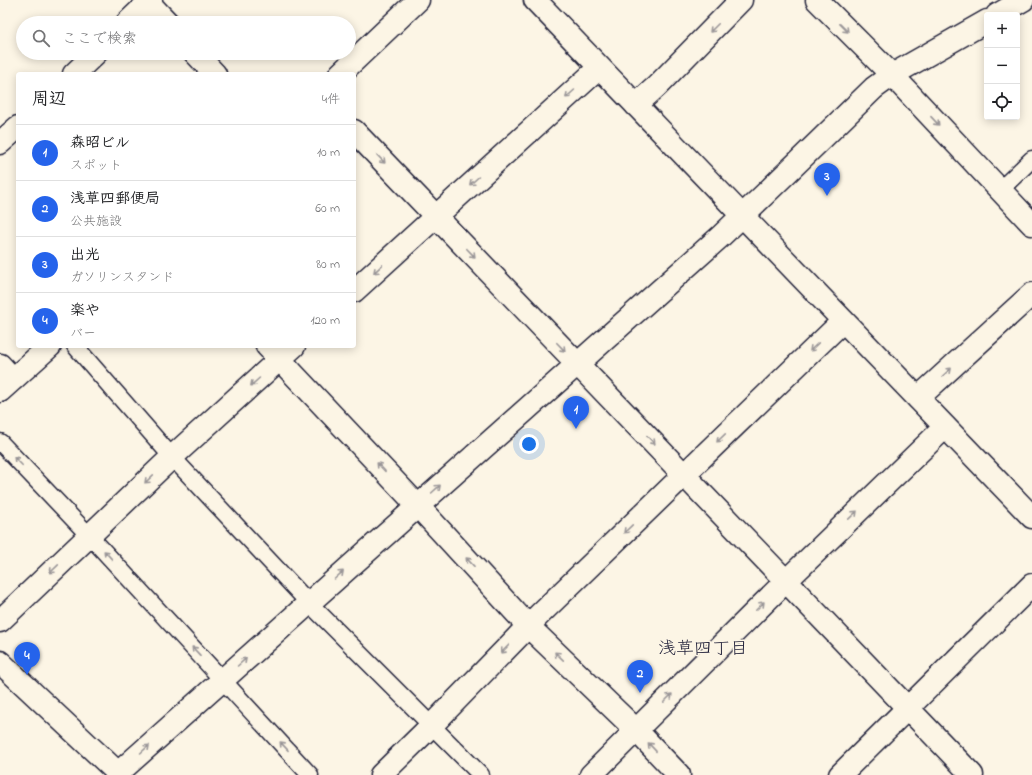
<!DOCTYPE html>
<html lang="ja">
<head>
<meta charset="utf-8">
<style>
	body { margin:0; font-family:"Indie Flower","Klee One",sans-serif; background:#f6f6f6; color:#202124 }
	.controls { position:absolute; right:12px; top:12px; display:grid; overflow:hidden; border-radius:4px; box-shadow:0 2px 10px #0003 }
	.controls button { width:36px; height:36px; display:grid; place-items:center; padding:0; border:0; border-bottom:1px solid #e0e0e0; background:#fff; color:#202124; font:20px sans-serif }
	.you { position:absolute; left:529px; top:444px; width:14px; height:14px; margin:-10px; border:3px solid #fff; border-radius:50%; background:#1a73e8; box-shadow:0 0 0 6px #1a73e833 }
	.badge { display:grid; place-items:center; width:26px; height:26px; border-radius:50%; background:#2563eb; color:#fff; font-size:13px; font-weight:700 }
	.pin { position:absolute; translate:-50% -33px; filter:drop-shadow(0 1px 2px #0008) }
	.pin::after { content:''; position:absolute; top:21px; width:14px; height:12px; background:inherit; clip-path:polygon(0 0,100% 0,50% 100%) }
	.list { margin:0; padding:0; list-style:none }
	h2 { display:flex; justify-content:space-between; align-items:center; height:52px; margin:0; padding:0 16px; font-size:17px }
	h2 small { font-size:13px; font-weight:400; color:#757577 }
	.list li { display:grid; grid-template-columns:26px 1fr auto; gap:12px; align-items:center; box-sizing:border-box; height:56px; padding:0 16px; border-top:1px solid #e0e0e0 }
	.list b { display:block; font-size:15px; white-space:nowrap }
	.list p { margin:0; font-size:13px; white-space:nowrap; color:#757577 }
	.list em { font-size:13px; font-style:normal; color:#757577 }
	.icon { flex:none; width:22px; height:22px; fill:none; stroke:currentColor; stroke-width:2; stroke-linecap:round; stroke-linejoin:round }
	.map { position:relative; flex:none; width:1032px; height:775px; overflow:hidden }
	.search { position:absolute; background:#fff; box-shadow:0 2px 10px #0003; left:16px; top:16px; width:340px; height:44px; display:flex; align-items:center; gap:10px; box-sizing:border-box; padding:0 14px; border-radius:22px; color:#757577; font-size:15px }
	.panel { position:absolute; background:#fff; box-shadow:0 2px 10px #0003; left:16px; top:72px; width:340px; height:276px; border-radius:4px }
	.map>svg:first-child { display:block }
	.lines { fill:none; stroke-linecap:round; stroke-linejoin:round }
	.service-casing { stroke:#22223b; stroke-width:19 }
	.minor-casing { stroke:#22223b; stroke-width:25 }
	.tertiary-casing { stroke:#22223b; stroke-width:25 }
	.service { stroke:#fcf5e5; stroke-width:16 }
	.minor { stroke:#fcf5e5; stroke-width:22 }
	.tertiary { stroke:#fcf5e5; stroke-width:22 }
	.oneway { stroke:#9a9698 }
	.labels { text-anchor:middle; dominant-baseline:central; stroke-width:3; stroke-linejoin:round; paint-order:stroke }
	.neighbourhood-label { font-size:18px; fill:#22223b; stroke:#fcf5e5 }
</style>
</head>
<body>
<div class="map">
<svg width="1032" height="775" viewBox="0 0 1032 775">
	<rect width="100%" height="100%" fill="#fcf5e5"/>
	<filter id="ink" filterUnits="userSpaceOnUse"><feTurbulence type="fractalNoise" baseFrequency=".025" numOctaves="2"/><feDisplacementMap in="SourceGraphic" scale="8" xChannelSelector="R" yChannelSelector="G"/><feConvolveMatrix kernelMatrix="1 2 1 2 8 2 1 2 1" color-interpolation-filters="sRGB"/></filter>
	<g filter="url(#ink)">
		<g class="lines">
			<g class="service-casing">
				<path id="service" d="M1000 190 1032 159
					M75 346 172 457 308 602 481 775
					M0 442 99 546 310 775"/>
			</g>
			<g class="minor-casing">
				<path id="minor" d="M146 0 168 23
					M817 0 892 75 1032 224
					M997 15 1023 0
					M127 23 151 0
					M195 53 215 74
					M74 74 96 53
					M636 105 657 86 741 0
					M354 131 972 775
					M0 143 18 127
					M354 291 599 68
					M267 346 417 505 528 626 636 730 679 775
					M0 365 13 379
					M918 398 1032 294
					M0 621 172 457 294 346
					M116 775 721 236 765 194 874 88 892 75 987 21
					M381 775 432 725 540 614 843 321
					M591 775 786 581 945 427"/>
			</g>
			<g class="tertiary-casing">
				<path id="tertiary" d="M535 0 1032 517
					M340 74 418 0
					M0 391 50 346
					M0 662 120 775
					M840 775 1032 585"/>
			</g>
			<use href="#service" class="service"/>
			<use href="#minor" class="minor"/>
			<use href="#tertiary" class="tertiary"/>
		</g>
		<defs><path id="oneway-shaft" d="M-6 0H5M1.5-3L5.5 0L1.5 3" fill="none" stroke-width="1.6" stroke-linecap="round" stroke-linejoin="round"/></defs>
		<g class="oneway">
			<use href="#oneway-shaft" transform="translate(714 28) rotate(135)"/>
			<use href="#oneway-shaft" transform="translate(844 28) rotate(45)"/>
			<use href="#oneway-shaft" transform="translate(570 94) rotate(138)"/>
			<use href="#oneway-shaft" transform="translate(935 121) rotate(47)"/>
			<use href="#oneway-shaft" transform="translate(381 159) rotate(46)"/>
			<use href="#oneway-shaft" transform="translate(474 181) rotate(138)"/>
			<use href="#oneway-shaft" transform="translate(471 253) rotate(46)"/>
			<use href="#oneway-shaft" transform="translate(378 269) rotate(137)"/>
			<use href="#oneway-shaft" transform="translate(561 347) rotate(46)"/>
			<use href="#oneway-shaft" transform="translate(814 347) rotate(136)"/>
			<use href="#oneway-shaft" transform="translate(947 372) rotate(-42)"/>
			<use href="#oneway-shaft" transform="translate(255 382) rotate(138)"/>
			<use href="#oneway-shaft" transform="translate(721 438) rotate(136)"/>
			<use href="#oneway-shaft" transform="translate(651 440) rotate(46)"/>
			<use href="#oneway-shaft" transform="translate(18 461) rotate(-134)"/>
			<use href="#oneway-shaft" transform="translate(381 467) rotate(-133)"/>
			<use href="#oneway-shaft" transform="translate(149 479) rotate(136)"/>
			<use href="#oneway-shaft" transform="translate(436 489) rotate(-42)"/>
			<use href="#oneway-shaft" transform="translate(853 515) rotate(-44)"/>
			<use href="#oneway-shaft" transform="translate(628 529) rotate(136)"/>
			<use href="#oneway-shaft" transform="translate(108 555) rotate(-133)"/>
			<use href="#oneway-shaft" transform="translate(470 562) rotate(-133)"/>
			<use href="#oneway-shaft" transform="translate(54 569) rotate(136)"/>
			<use href="#oneway-shaft" transform="translate(339 575) rotate(-42)"/>
			<use href="#oneway-shaft" transform="translate(760 606) rotate(-45)"/>
			<use href="#oneway-shaft" transform="translate(505 649) rotate(134)"/>
			<use href="#oneway-shaft" transform="translate(196 651) rotate(-133)"/>
			<use href="#oneway-shaft" transform="translate(559 656) rotate(-136)"/>
			<use href="#oneway-shaft" transform="translate(242 662) rotate(-42)"/>
			<use href="#oneway-shaft" transform="translate(668 698) rotate(-45)"/>
			<use href="#oneway-shaft" transform="translate(284 746) rotate(-133)"/>
			<use href="#oneway-shaft" transform="translate(652 747) rotate(-133)"/>
			<use href="#oneway-shaft" transform="translate(145 749) rotate(-42)"/>
		</g>
	</g>
	<g class="labels">
		<g class="neighbourhood-label">
			<text x="703" y="650">浅草四丁目</text>
		</g>
	</g>
</svg>
<div class="controls">
<button>+</button>
<button>−</button>
<button><svg class="icon" aria-label="locate" viewBox="0 0 24 24"><circle cx="12" cy="12" r="6"/><path d="M12 2v4M12 18v4M2 12h4M18 12h4"/></svg></button>
</div>
<div class="you"></div>
<div class="pin badge" style="left:576px;top:429px">1</div>
<div class="pin badge" style="left:640px;top:693px">2</div>
<div class="pin badge" style="left:827px;top:196px">3</div>
<div class="pin badge" style="left:27px;top:675px">4</div>
<div class="search"><svg class="icon" aria-label="search" viewBox="0 0 24 24"><circle cx="10" cy="10" r="6"/><path d="M15 15l6 6"/></svg>ここで検索</div>
<section class="panel">
<h2>周辺<small>4件</small></h2>
<ul class="list">
<li><span class="badge">1</span><div><b>森昭ビル</b><p>スポット</p></div><em>10 m</em></li>
<li><span class="badge">2</span><div><b>浅草四郵便局</b><p>公共施設</p></div><em>60 m</em></li>
<li><span class="badge">3</span><div><b>出光</b><p>ガソリンスタンド</p></div><em>80 m</em></li>
<li><span class="badge">4</span><div><b>楽や</b><p>バー</p></div><em>120 m</em></li>
</ul>
</section>
</div>
</body>
</html>
